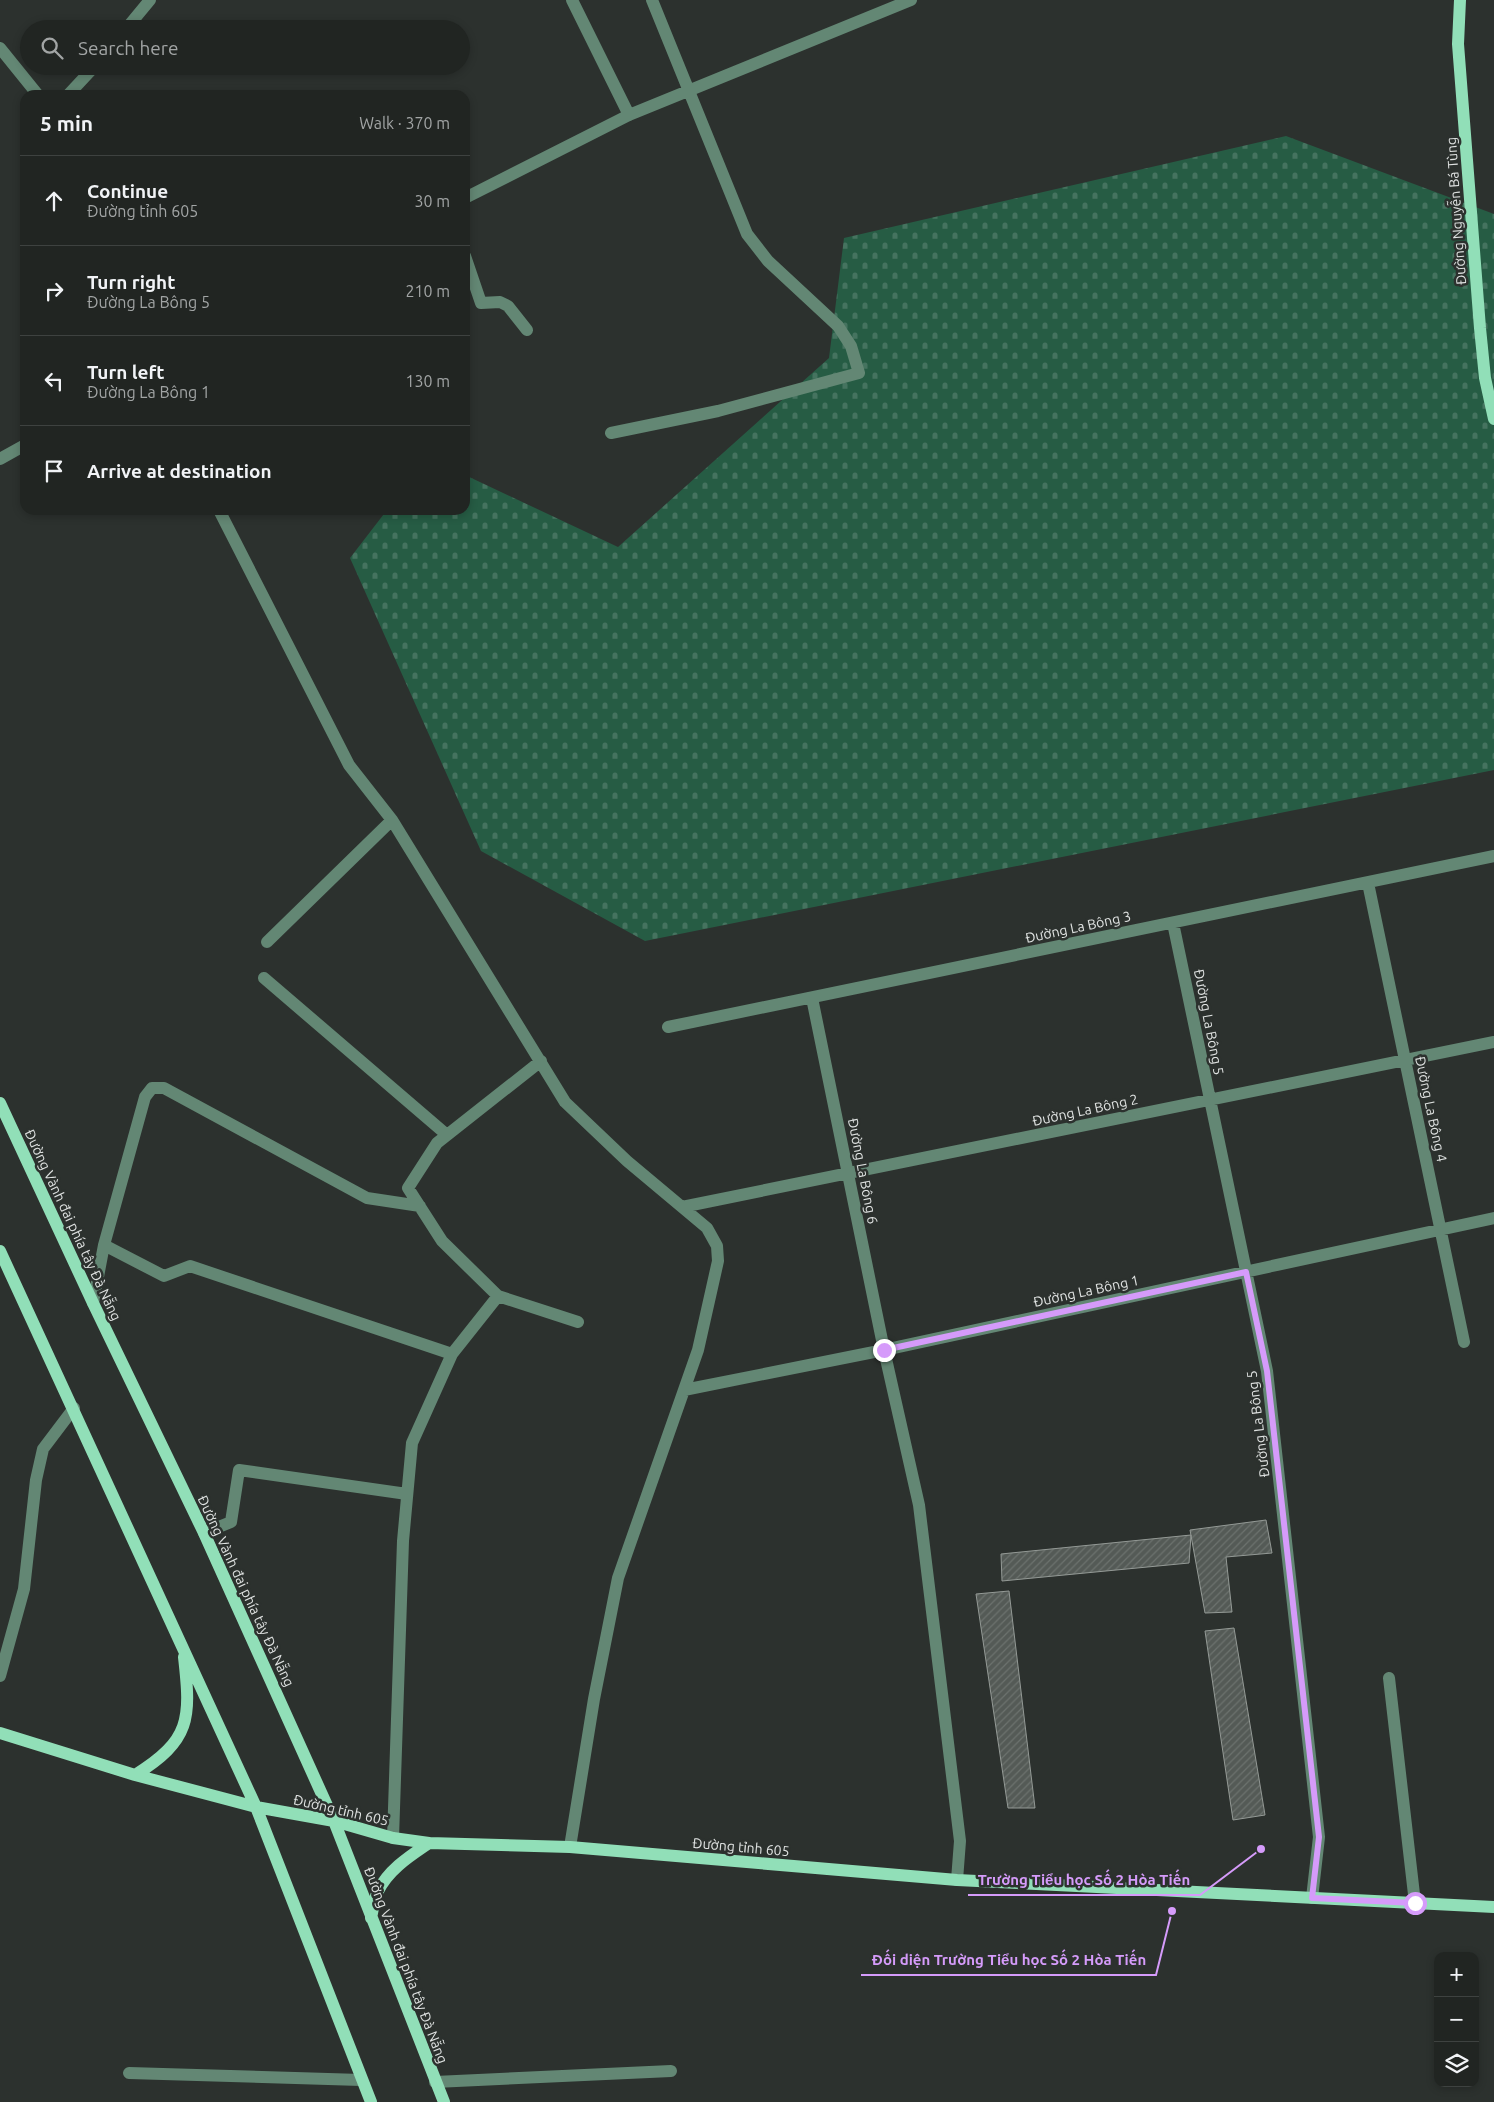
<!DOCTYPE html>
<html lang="en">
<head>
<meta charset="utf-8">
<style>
	body { margin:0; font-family:Ubuntu,sans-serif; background:#2d312f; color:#f1f3f6 }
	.controls { position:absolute; right:15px; bottom:15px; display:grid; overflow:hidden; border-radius:10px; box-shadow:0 2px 8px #0003 }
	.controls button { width:45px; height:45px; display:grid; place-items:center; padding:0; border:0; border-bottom:1px solid #3e4240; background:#212522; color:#f1f3f6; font:25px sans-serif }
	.stop { position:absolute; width:15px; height:15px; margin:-11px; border:4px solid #d59bfa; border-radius:50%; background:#fff }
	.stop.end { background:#d59bfa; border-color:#fff; box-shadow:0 1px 5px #0008 }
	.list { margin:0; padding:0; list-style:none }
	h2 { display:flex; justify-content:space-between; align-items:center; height:65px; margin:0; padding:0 20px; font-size:21px }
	h2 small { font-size:16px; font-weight:400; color:#a2a5a5 }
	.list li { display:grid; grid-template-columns:32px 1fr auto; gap:15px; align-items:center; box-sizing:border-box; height:90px; padding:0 20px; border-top:1px solid #3e4240 }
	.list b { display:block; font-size:19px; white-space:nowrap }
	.list p { margin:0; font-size:16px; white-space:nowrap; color:#a2a5a5 }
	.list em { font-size:16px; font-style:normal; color:#a2a5a5 }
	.icon { flex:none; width:28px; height:28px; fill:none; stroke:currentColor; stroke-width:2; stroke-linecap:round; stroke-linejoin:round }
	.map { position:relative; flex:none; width:1494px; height:2102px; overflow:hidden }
	.search { position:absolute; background:#212522; box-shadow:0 2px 8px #0003; left:20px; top:20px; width:450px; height:55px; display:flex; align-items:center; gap:12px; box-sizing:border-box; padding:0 18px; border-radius:28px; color:#a2a5a5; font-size:19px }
	.panel { position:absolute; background:#212522; box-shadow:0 2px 8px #0003; left:20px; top:90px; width:450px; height:425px; border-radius:15px }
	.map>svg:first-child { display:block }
	.cemetery { fill:url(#cemetery-stones) }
	.building { fill:url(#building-hatch); stroke:#949a96 }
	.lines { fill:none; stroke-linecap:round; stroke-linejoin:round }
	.minor { stroke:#638774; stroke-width:12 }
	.major { stroke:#91dfb8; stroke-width:12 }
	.route { stroke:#d59bfa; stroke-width:6 }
	.labels { text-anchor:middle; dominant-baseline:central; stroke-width:5; stroke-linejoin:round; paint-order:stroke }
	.street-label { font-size:14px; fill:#e0e3e2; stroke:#2c312e }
	.leader { fill:none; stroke:#d59bfa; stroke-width:2 }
	.callout-dot { fill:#d59bfa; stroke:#2c312e; stroke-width:2 }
	.callout-label { font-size:15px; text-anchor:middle; font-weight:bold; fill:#d59bfa; stroke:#2c312e; stroke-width:5; stroke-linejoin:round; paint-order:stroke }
</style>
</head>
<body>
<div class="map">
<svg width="1494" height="2102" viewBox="0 0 1494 2102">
	<defs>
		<pattern id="cemetery-stones" width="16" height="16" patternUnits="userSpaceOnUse" patternTransform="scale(1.25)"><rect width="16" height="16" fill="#265c44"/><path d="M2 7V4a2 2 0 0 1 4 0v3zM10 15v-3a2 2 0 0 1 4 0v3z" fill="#45735f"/></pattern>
		<pattern id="building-hatch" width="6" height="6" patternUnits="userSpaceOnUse" patternTransform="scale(1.25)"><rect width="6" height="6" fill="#545a56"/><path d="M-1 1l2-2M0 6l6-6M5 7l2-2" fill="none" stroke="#6c726e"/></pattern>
	</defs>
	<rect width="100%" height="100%" fill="#2c312e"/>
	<path class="cemetery" d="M1286 136 1494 214V770L645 941 481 851 350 558 387 510H465V475L618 547 829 358 844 238Z"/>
	<path class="building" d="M1266 1520 1272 1553 1226 1557 1232 1612 1205 1613 1190 1530Z
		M1191 1535 1189 1563 1002 1581 1001 1554Z
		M1009 1591 1035 1808H1008L976 1594Z
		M1234 1628 1265 1815 1233 1820 1205 1631Z"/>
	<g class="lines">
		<path class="minor" d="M572 0 629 115
			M126 29 150 0
			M0 48 38 95
			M68 95 95 66
			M465 198 629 115 911 0
			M465 256 481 303 500 302 508 306 527 330
			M611 433 718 411 859 373 851 346 838 326 768 261 747 234 652 0
			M0 459 25 445
			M219 510 349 765 392 820 565 1102 627 1161 707 1228 717 1246 718 1261 698 1350 618 1578 594 1699 570 1847
			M1368 883 1464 1342
			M1173 923 1267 1371 1319 1837 1312 1898
			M267 942 392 820
			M264 978 447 1135
			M812 998 884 1350 919 1505 960 1841 957 1880
			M668 1027 1494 856
			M541 1061 437 1143 408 1188 442 1241 498 1296 578 1322
			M682 1207 1494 1042
			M104 1245 164 1276 190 1266 452 1354
			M93 1303 104 1245 145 1097 152 1088H164L367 1198 420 1206
			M684 1390 884 1350 1494 1218
			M204 1533 231 1522 239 1470 407 1494
			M0 1676 24 1589 36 1480 43 1449 74 1408
			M1389 1678 1415 1903
			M393 1838 403 1541 412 1443 452 1354 498 1296
			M129 2073 361 2080
			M435 2082 671 2071"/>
		<path class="major" d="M1460 0 1458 44 1480 328 1485 378 1494 419
			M0 1103 93 1303 204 1533 334 1821 444 2102
			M0 1251 256 1807 371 2102
			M0 1733 135 1775 256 1807 334 1821 393 1838 429 1843 570 1847 957 1880 1494 1907
			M135 1775C191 1740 191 1719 184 1657
			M371 1918C373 1909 374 1899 378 1891 389 1869 410 1856 429 1843"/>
	</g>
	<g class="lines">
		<path class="route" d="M884 1350 1246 1272 1267 1371 1319 1837 1312 1898 1415 1903"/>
	</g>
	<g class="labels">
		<g class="street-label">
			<text transform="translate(1456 211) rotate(-94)">Đường Nguyễn Bá Tùng</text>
			<text transform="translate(1078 927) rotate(-12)">Đường La Bông 3</text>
			<text transform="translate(1209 1022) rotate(79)">Đường La Bông 5</text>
			<text transform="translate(1431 1109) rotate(78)">Đường La Bông 4</text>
			<text transform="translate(1085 1110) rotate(-12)">Đường La Bông 2</text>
			<text transform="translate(863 1171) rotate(79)">Đường La Bông 6</text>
			<text transform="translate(73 1225) rotate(65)">Đường Vành đai phía tây Đà Nẵng</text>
			<text transform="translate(1086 1291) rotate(-12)">Đường La Bông 1</text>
			<text transform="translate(1258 1424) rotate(-97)">Đường La Bông 5</text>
			<text transform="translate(246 1591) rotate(65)">Đường Vành đai phía tây Đà Nẵng</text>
			<text transform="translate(341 1810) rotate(13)">Đường tỉnh 605</text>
			<text transform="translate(741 1847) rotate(5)">Đường tỉnh 605</text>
			<text transform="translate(406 1965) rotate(69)">Đường Vành đai phía tây Đà Nẵng</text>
		</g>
	</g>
	<path class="leader" d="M1261 1849L1200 1895H968M1172 1911L1156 1975H861"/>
	<g class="callout-dot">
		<circle cx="1261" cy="1849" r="5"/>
		<circle cx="1172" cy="1911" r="5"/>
	</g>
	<g class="callout-label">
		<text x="1084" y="1885">Trường Tiểu học Số 2 Hòa Tiến</text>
		<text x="1009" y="1965">Đối diện Trường Tiểu học Số 2 Hòa Tiến</text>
	</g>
</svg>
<div class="controls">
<button>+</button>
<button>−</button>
<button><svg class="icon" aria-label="layers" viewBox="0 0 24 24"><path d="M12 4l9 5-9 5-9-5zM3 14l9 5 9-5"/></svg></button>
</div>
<div class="stop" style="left:1415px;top:1903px"></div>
<div class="stop end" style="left:884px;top:1350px"></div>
<div class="search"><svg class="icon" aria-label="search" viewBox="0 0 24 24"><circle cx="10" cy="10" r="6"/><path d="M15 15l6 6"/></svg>Search here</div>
<section class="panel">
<h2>5 min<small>Walk · 370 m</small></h2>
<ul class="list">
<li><svg class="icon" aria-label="ahead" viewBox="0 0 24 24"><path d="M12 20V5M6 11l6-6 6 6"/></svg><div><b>Continue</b><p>Đường tỉnh 605</p></div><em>30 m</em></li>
<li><svg class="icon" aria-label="right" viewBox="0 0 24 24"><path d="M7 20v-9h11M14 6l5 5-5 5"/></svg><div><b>Turn right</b><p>Đường La Bông 5</p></div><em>210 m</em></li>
<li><svg class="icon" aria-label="left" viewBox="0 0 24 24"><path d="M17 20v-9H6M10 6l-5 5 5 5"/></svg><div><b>Turn left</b><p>Đường La Bông 1</p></div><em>130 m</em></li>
<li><svg class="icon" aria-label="arrive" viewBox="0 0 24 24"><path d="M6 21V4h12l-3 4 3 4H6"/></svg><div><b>Arrive at destination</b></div></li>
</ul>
</section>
</div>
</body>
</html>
